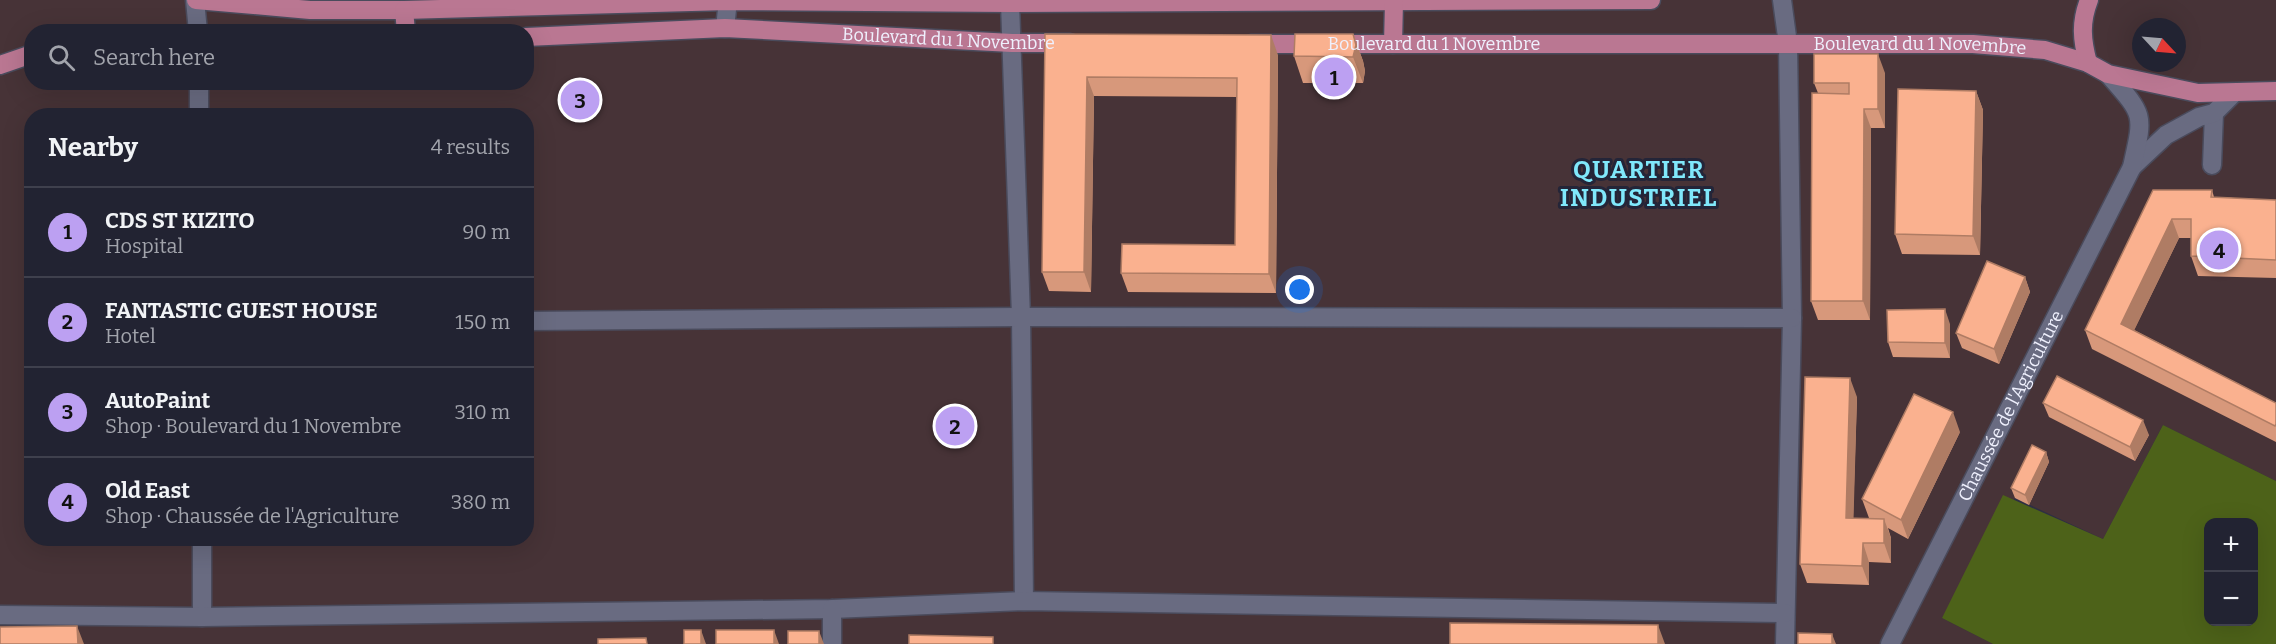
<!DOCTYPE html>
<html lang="en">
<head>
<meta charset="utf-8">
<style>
	body { margin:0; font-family:Bitter,serif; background:#2e2f3e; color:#f1f3f6 }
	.controls { position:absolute; right:18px; bottom:18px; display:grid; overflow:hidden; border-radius:12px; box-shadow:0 6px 24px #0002 }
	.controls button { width:54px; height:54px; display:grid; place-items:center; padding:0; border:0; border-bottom:2px solid #3f404d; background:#222332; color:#f1f3f6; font:30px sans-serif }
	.compass { position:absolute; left:2132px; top:18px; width:54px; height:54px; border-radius:50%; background:#222332; box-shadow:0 6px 24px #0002; rotate:116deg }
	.you { position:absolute; left:1300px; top:290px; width:21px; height:21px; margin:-15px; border:4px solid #fff; border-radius:50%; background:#1a73e8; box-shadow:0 0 0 9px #1a73e833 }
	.badge { display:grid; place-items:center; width:39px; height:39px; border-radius:50%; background:#bca0f2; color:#111; font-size:20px; font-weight:700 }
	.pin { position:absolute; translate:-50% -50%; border:3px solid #fff; box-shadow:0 2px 6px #0006 }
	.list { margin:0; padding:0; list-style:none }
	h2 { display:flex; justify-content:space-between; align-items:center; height:78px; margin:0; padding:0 24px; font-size:26px }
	h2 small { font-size:20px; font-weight:400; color:#a2a4ac }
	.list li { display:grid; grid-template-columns:39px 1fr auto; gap:18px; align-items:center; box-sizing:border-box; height:90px; padding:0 24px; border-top:2px solid #3f404d }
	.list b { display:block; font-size:22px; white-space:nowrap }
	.list p { margin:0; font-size:20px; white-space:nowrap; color:#a2a4ac }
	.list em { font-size:20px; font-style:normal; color:#a2a4ac }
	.icon { flex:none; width:33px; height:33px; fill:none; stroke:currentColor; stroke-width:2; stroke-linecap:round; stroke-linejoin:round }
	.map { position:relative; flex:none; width:2276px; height:644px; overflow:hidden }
	.search { position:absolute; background:#222332; box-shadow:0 6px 24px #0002; left:24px; top:24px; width:510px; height:66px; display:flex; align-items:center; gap:15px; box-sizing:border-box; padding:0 21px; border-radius:24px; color:#a2a4ac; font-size:22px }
	.panel { position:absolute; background:#222332; box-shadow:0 6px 24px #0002; left:24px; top:108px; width:510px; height:438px; border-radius:24px }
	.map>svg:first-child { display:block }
	.industrial { fill:#473337; fill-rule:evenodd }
	.green { fill:#4d6219; fill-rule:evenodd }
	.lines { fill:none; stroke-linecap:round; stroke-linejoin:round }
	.minor-casing { stroke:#4a4b5c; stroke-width:21 }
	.major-casing { stroke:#4a4b5c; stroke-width:21 }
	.minor { stroke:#696b81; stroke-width:18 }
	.major { stroke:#ba7792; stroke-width:18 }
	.wall { fill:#d7987b }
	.shaded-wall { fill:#af7c64 }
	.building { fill:#fab18f; stroke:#af7c64; stroke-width:1.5 }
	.labels { text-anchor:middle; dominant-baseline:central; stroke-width:6; stroke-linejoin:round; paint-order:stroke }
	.street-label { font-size:18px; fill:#eff0fd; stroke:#242538 }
	.district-label { font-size:24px; font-weight:bold; letter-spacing:1.5px; fill:#80e8fb; stroke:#242538 }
</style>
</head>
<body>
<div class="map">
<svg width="2276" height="644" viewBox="0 0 2276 644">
	<rect width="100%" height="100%" fill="#2e2f43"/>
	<path class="industrial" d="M0 0H2276V481L2163 425 2103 539 2015 498 1942 618 1993 644H0ZM2141 27H2177V63H2141ZM32 32H526V82H32ZM32 116H526V538H32Z"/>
	<path class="green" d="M2163 425 2276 481V644H1993L1942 618 2003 495 2103 539ZM2208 522H2254V622H2208Z"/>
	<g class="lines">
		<g class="minor-casing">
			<g id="minor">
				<path d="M195 0 198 32"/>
				<path d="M1782 0 1788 44 1792 318 1785 644"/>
				<path d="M1010 3 1021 317 1024 601"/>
				<path d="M725 28 728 0"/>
				<path d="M199 82V116"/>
				<path d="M2212 165 2214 113"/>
				<path d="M2132 167 2166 135 2199 117 2214 113 2233 94"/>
				<path d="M526 321 1021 317 1792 318"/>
				<path d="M202 538V617"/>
				<path d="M0 615 202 617 832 609 1024 601 1785 613"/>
				<path d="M832 644V609"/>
				<path id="s1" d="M1890 644 2132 167C2144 113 2145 116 2108 74"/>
			</g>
		</g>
		<g class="major-casing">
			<g id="major">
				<path d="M196 0 310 10H404L728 1 1010 3 1651 0"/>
				<path d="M404 10 406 32"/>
				<path id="s2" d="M526 37 725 28 1012 43H1070"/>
				<path id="s3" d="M1251 44H1973L2045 50 2088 63 2108 74 2198 93 2276 91"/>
				<path d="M1393 44 1394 2"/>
				<path d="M2088 63C2082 40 2080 23 2089 0"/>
				<path d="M0 65 32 54"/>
			</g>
		</g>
		<use href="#minor" class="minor"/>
		<use href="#major" class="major"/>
	</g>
	<path class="wall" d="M1045 34 1278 55 1276 293 1128 292 1121 273 1235 245 1237 97 1094 96 1091 292 1049 291 1042 272Z
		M1353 34 1363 61 1365 71 1363 83H1303L1294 56Z
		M1885 73V128H1871L1870 320H1818L1811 301 1818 93 1814 83Z
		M1976 91 1983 110 1980 255 1902 254 1895 234Z
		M2153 190H2212L2214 197 2276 200V278L2198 276 2191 256V238H2179L2134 330 2276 403V442L2092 349 2085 330Z
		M2025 277 2030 292 1999 364 1962 348 1956 333Z
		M1950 324V358L1893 357 1888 342Z
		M1857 397 1853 518H1870H1869L1862 499 1960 432 1908 539 1888 528 1891 538V563L1869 562V585L1807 583 1800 564Z
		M2043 403 2149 435 2135 461 2049 417Z
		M2046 452 2049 462 2029 505 2015 498 2011 488Z"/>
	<path class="shaded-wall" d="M1353 34 1363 61 1365 71 1363 83 1353 57Z
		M1271 35 1278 55 1276 293 1269 274Z
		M1878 54 1885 73V128L1878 109Z
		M1087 77 1094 96 1091 292 1084 272Z
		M1976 91 1983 110 1980 255 1973 236Z
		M1864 109 1871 128 1870 320 1863 301Z
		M2172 219 2179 238 2128 343 2121 324Z
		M2025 277 2030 292 1999 364 1994 349Z
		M1945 309 1950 324V358L1945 343Z
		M1850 378 1857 397 1853 537 1846 518Z
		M1953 412 1960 432 1908 539 1901 520Z
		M2143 420 2149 435 2135 461 2130 447Z
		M2046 452 2049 462 2029 505 2025 495Z
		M1884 519 1891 538V563L1884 543Z
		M1863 543 1869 562V585L1862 566Z
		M1658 625 1665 644H1658Z
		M77 626 84 644H78Z
		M701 630 706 644H701Z
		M774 630 779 644H774Z
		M819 631 824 644H819Z
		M1832 634 1836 644H1832Z"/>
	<path class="building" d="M1045 34 1271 35 1269 274 1121 273 1122 244 1235 245 1237 78 1087 77 1084 272H1042Z
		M1295 34H1353L1356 45 1353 57 1294 56Z
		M1814 54H1878V109H1864L1863 301H1811L1812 93 1849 94V83H1814Z
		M1898 89 1976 91 1973 236 1895 234Z
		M2153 190H2212L2211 197 2276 200V260L2191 256V219H2172L2121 324 2276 403V424L2275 426 2085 330Z
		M1987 261 2025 277 1994 349 1956 333Z
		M1945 309V343L1888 342 1887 310Z
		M2057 376 2143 420 2130 447 2043 403Z
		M1805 377 1850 378 1846 518 1884 519V543H1863L1862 566 1800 564Z
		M1914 394 1953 412 1901 520 1862 499Z
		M2032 445 2046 452 2025 495 2011 488Z
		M1450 623 1658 625V644H1450Z
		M77 626 78 644H0V627Z
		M684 630H701V644H684Z
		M716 630H774V644H716Z
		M788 631H819V644H788Z
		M1798 633 1832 634V644H1798Z
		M909 635 993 637V644H909Z
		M646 638 647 644H598V639Z"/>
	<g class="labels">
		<g class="street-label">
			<text stroke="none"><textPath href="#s2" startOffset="423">Boulevard du 1 Novembre</textPath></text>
			<text stroke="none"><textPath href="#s3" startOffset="183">Boulevard du 1 Novembre</textPath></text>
			<text stroke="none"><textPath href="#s3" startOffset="669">Boulevard du 1 Novembre</textPath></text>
			<text stroke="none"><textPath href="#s1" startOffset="267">Chaussée de l'Agriculture</textPath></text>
		</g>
		<g class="district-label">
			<text x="1639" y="170">QUARTIER<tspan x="1639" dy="28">INDUSTRIEL</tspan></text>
		</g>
	</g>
</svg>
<div class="controls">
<button>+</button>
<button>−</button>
</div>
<svg class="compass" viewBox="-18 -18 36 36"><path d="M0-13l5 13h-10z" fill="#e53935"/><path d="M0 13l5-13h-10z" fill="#a2a4ac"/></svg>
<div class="you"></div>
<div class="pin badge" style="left:1334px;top:77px">1</div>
<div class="pin badge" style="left:955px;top:426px">2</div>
<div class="pin badge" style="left:580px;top:100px">3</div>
<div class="pin badge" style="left:2219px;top:250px">4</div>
<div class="search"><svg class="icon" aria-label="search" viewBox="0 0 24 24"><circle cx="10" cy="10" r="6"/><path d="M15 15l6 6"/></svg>Search here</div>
<section class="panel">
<h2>Nearby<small>4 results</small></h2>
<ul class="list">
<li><span class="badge">1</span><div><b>CDS ST KIZITO</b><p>Hospital</p></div><em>90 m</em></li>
<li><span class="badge">2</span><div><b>FANTASTIC GUEST HOUSE</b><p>Hotel</p></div><em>150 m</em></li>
<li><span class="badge">3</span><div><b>AutoPaint</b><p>Shop · Boulevard du 1 Novembre</p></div><em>310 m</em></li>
<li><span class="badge">4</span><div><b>Old East</b><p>Shop · Chaussée de l'Agriculture</p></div><em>380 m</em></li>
</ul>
</section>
</div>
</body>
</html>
